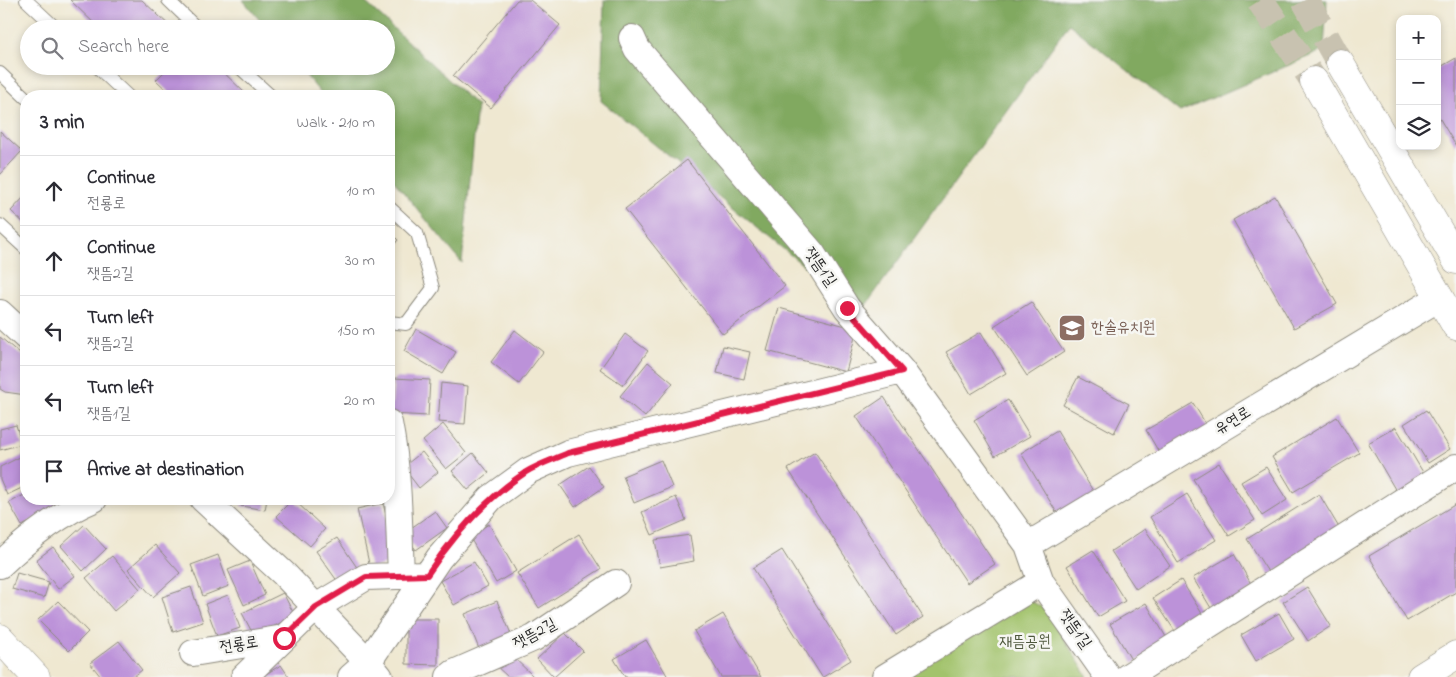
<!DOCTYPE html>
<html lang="en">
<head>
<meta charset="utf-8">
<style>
	body { margin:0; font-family:"Indie Flower","Poor Story",sans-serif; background:#f7f7f7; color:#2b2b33 }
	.controls { position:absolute; right:15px; top:15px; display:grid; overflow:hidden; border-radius:10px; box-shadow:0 2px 8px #0003 }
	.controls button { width:45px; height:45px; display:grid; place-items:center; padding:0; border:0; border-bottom:1px solid #e1e1e2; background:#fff; color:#2b2b33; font:25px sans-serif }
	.stop { position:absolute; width:15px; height:15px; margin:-11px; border:4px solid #e11d48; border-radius:50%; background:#fff }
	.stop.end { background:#e11d48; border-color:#fff; box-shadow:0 1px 5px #0008 }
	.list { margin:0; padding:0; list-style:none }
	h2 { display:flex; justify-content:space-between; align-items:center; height:65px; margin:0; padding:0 20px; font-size:21px }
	h2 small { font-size:16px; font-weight:400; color:#7c7c81 }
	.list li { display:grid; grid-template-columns:32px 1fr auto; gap:15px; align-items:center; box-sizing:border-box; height:70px; padding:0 20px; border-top:1px solid #e1e1e2 }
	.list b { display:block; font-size:19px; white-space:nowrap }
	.list p { margin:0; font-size:16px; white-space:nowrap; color:#7c7c81 }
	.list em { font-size:16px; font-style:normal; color:#7c7c81 }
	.icon { flex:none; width:28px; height:28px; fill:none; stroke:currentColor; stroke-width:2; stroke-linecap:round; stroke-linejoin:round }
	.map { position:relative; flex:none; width:1456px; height:677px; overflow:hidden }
	.search { position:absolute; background:#fff; box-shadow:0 2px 8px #0003; left:20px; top:20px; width:375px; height:55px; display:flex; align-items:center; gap:12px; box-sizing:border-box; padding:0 18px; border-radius:28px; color:#7c7c81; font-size:19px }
	.panel { position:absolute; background:#fff; box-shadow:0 2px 8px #0003; left:20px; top:90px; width:375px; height:415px; border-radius:20px }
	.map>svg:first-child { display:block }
	.green { fill:#a2c36c; stroke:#66774c }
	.forest { fill:#81a960; stroke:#566a46 }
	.building { fill:#bc92d9 }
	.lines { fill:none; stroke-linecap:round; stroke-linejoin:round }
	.secondary-tunnel { stroke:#c8c2b0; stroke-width:28; stroke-dasharray:28 14; stroke-linecap:butt }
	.lane-casing { stroke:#8d8a7e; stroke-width:14 }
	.street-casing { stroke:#8d8a7e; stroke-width:28 }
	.secondary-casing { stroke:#8d8a7e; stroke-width:29 }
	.lane { stroke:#fff; stroke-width:12 }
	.street { stroke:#fff; stroke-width:26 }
	.secondary { stroke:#fff; stroke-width:28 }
	.route { stroke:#e11d48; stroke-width:6 }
	.labels { text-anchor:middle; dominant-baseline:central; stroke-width:5; stroke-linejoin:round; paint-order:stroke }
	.street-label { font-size:16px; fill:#2b2b2b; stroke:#f6f6f2 }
	.education-label { font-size:16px; fill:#785e54; stroke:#f6f6f2; text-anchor:start }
	.park-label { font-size:16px; fill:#4f593e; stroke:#f6f6f2 }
</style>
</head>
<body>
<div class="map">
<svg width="1456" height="677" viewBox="0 0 1456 677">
	<rect width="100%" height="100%" fill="#f6f6f2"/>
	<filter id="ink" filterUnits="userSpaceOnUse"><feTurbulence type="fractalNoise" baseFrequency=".02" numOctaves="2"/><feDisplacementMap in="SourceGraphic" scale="10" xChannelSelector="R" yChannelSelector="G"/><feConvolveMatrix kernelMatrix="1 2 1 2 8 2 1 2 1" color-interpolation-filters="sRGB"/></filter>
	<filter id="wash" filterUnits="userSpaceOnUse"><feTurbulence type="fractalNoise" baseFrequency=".0096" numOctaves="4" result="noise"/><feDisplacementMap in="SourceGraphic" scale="20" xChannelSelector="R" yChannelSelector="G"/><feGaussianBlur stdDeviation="1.12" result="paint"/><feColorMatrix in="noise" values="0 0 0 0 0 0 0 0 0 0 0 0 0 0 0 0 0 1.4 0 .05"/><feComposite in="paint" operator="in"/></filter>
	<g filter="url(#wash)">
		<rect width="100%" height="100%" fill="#efe8d1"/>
		<path class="green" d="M1029 600 1045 609 1088 677H897Z"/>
		<path class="forest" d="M243 0H363L477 106 462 263 389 175V96H323L298 66H386V29H267Z
			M604 0H1327L1324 50 1180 112 1069 24 861 312 601 101Z"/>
		<g id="blocks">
			<path class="building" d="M70 0H142L173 29H100Z
				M517 0H530L560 25 491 108 453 76Z
				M1456 58V146L1437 114V69Z
				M170 66H217L248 96H173L156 80Z
				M0 131 22 151 0 175Z
				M687 160 785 286 723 334 625 209Z
				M26 195V225L11 211Z
				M1275 196 1337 304 1294 328 1233 220Z
				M389 231 398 240 389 251Z
				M1031 302 1064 352 1027 376 994 326Z
				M779 308 857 329 846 372 767 351Z
				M416 329 456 352 443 374 404 351Z
				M515 330 543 352 519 384 491 362Z
				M981 332 1006 373 971 394 946 352Z
				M625 334 648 351 623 385 600 369Z
				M0 337 26 359V395L5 392 0 389Z
				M723 346 750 352 744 379 717 373Z
				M648 362 673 383 645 417 620 396Z
				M1078 377 1129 404 1114 433 1063 405Z
				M394 378 430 380 428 416 391 414Z
				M441 383 468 386 465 424 438 422Z
				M884 397 995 564 967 583 856 416Z
				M1008 400 1030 436 995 456 974 420Z
				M1193 403 1210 431 1163 459 1146 430Z
				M1426 410 1450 449 1428 463 1404 424Z
				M1337 417 1359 453 1293 492 1272 457Z
				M443 424 466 453 446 469 423 441Z
				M16 425 22 444 0 450V429Z
				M1396 427 1427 479 1399 496 1368 443Z
				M1057 431 1096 496 1060 518 1021 453Z
				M422 452 438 472 419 488 403 467Z
				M815 452 923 617 896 635 788 469Z
				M473 453 489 473 468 490 452 471Z
				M26 454V486L7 495 0 479V467Z
				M661 460 672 487 634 503 623 476Z
				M1219 463 1255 520 1229 536 1193 479Z
				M589 466 604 487 575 507 560 485Z
				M1266 467 1287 500 1262 516 1241 482Z
				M26 494V499H53L57 507 22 526 9 503Z
				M1187 494 1216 540 1178 563 1150 517Z
				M1319 494 1341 531 1270 575 1247 539Z
				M676 497 686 520 652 535 642 512Z
				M243 499H267L265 510 241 506Z
				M293 499 325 529 310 546 276 516Z
				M383 503 397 562 370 568 357 509Z
				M1456 504V592L1407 621 1369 556Z
				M435 511 447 528 416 550 404 533Z
				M489 524 516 571 496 583 469 536Z
				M84 525 106 549 83 571 61 546Z
				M1145 529 1170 566 1136 589 1111 551Z
				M579 534 601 569 539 608 517 573Z
				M690 535 694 561 660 567 655 540Z
				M337 538 358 569 338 582 316 551Z
				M155 545 180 573 153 597 128 569Z
				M53 547 75 576 58 589 36 560Z
				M782 550 851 660 823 677H822L753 568Z
				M1093 550 1125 601 1098 617 1067 566Z
				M1234 554 1254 589 1214 613 1193 578Z
				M218 555 229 586 203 596 191 565Z
				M112 556 140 589 114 611 86 578Z
				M250 561 265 595 244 605 228 570Z
				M474 562 488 586 454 605 440 581Z
				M17 573 49 582 44 598 12 589Z
				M1181 580 1206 620 1179 637 1153 598Z
				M191 587 203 622 173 632 162 597Z
				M1307 587 1331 626 1308 641 1283 602Z
				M283 593 295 616 254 636 242 613Z
				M228 595 240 628 217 636 205 604Z
				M58 601 88 632 69 651 38 620Z
				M497 601 512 636 479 649 465 614Z
				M1146 603 1169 642 1133 663 1110 624Z
				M1279 613 1294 639 1256 661 1241 635Z
				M723 614 761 677H721L694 631Z
				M406 619H438V665L406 664Z
				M565 633 583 651 554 677 537 659Z
				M646 640 668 677H625L614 659Z
				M119 641 142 670 133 677H101L90 663Z
				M507 651 534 677H508L495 665Z
				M281 665 289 677H261Z"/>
		</g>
	</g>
	<g filter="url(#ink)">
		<use href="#blocks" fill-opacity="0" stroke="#8d8a7e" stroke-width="1"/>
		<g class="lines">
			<path class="secondary-tunnel" d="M1260 0 1314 81
				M1305 0 1340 63"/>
			<g class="lane-casing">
				<path id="lane" d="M26 0 57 29
					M168 0 198 29
					M96 66 128 96
					M238 66 271 96
					M0 73 26 98
					M389 207 417 233 433 288 406 324 389 322
					M0 225 26 249"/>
			</g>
			<g class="street-casing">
				<path id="street" d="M632 38 637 49 812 253 847 308 902 371 1028 545 1041 582 1108 677
					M0 313 26 337
					M389 423C399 473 399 525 401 576
					M203 499 284 574 368 662 380 677
					M1028 545 1439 298
					M0 565C26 540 60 513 94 499
					M193 653 284 638
					M244 677 316 607 366 577 427 575
					M351 677 368 662 439 558 491 498 528 471 568 453 902 371
					M449 677 454 673 534 638 616 583
					M885 677 1041 582
					M1127 677 1456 467"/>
			</g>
			<g class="secondary-casing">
				<path id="secondary" d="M1340 63 1456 260
					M1314 81 1456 326
					M0 638 36 677
					M1421 677 1456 655"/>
			</g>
			<use href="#lane" class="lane"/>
			<use href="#street" class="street"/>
			<use href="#secondary" class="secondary"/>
		</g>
	</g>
	<g class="lines" filter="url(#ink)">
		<path class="route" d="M284 638 316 607 366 577 427 575C453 536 487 498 526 472 539 464 555 459 568 453L902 371 847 308"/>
	</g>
	<defs>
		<g id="school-square" transform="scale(1.4375)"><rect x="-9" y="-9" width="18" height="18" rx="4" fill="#8d6e63" stroke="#f6f6f2"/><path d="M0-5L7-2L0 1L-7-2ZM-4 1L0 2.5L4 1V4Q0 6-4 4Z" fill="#fff"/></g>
	</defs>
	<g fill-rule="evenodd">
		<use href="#school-square" x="1072" y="328"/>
	</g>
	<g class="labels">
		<g class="street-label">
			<text transform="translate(820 267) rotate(55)">잿뜸1길</text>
			<text transform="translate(1233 421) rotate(-31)">유연로</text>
			<text transform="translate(1075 629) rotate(55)">잿뜸1길</text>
			<text transform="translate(535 634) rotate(-29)">잿뜸2길</text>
			<text transform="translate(239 645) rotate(-9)">전룡로</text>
		</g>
		<g class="education-label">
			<text x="1091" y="328">한솔유치원</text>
		</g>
		<g class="park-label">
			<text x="1025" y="642">재뜸공원</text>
		</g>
	</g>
</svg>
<div class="controls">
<button>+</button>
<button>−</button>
<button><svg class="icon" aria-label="layers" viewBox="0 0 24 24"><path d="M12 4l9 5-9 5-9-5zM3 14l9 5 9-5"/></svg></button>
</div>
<div class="stop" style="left:284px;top:638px"></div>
<div class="stop end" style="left:847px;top:308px"></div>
<div class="search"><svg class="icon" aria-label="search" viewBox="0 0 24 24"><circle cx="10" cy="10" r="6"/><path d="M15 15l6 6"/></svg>Search here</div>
<section class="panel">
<h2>3 min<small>Walk · 210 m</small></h2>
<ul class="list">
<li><svg class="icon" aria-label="ahead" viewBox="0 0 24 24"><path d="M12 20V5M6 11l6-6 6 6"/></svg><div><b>Continue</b><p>전룡로</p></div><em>10 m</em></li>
<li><svg class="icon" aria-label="ahead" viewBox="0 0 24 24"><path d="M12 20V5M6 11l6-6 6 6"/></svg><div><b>Continue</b><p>잿뜸2길</p></div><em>30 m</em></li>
<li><svg class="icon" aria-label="left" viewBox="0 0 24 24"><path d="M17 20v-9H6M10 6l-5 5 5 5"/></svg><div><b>Turn left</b><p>잿뜸2길</p></div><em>150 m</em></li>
<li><svg class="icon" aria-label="left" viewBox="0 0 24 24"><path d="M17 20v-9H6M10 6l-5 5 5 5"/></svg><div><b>Turn left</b><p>잿뜸1길</p></div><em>20 m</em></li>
<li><svg class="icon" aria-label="arrive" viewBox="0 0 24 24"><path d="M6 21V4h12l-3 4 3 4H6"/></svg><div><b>Arrive at destination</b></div></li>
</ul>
</section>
</div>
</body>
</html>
